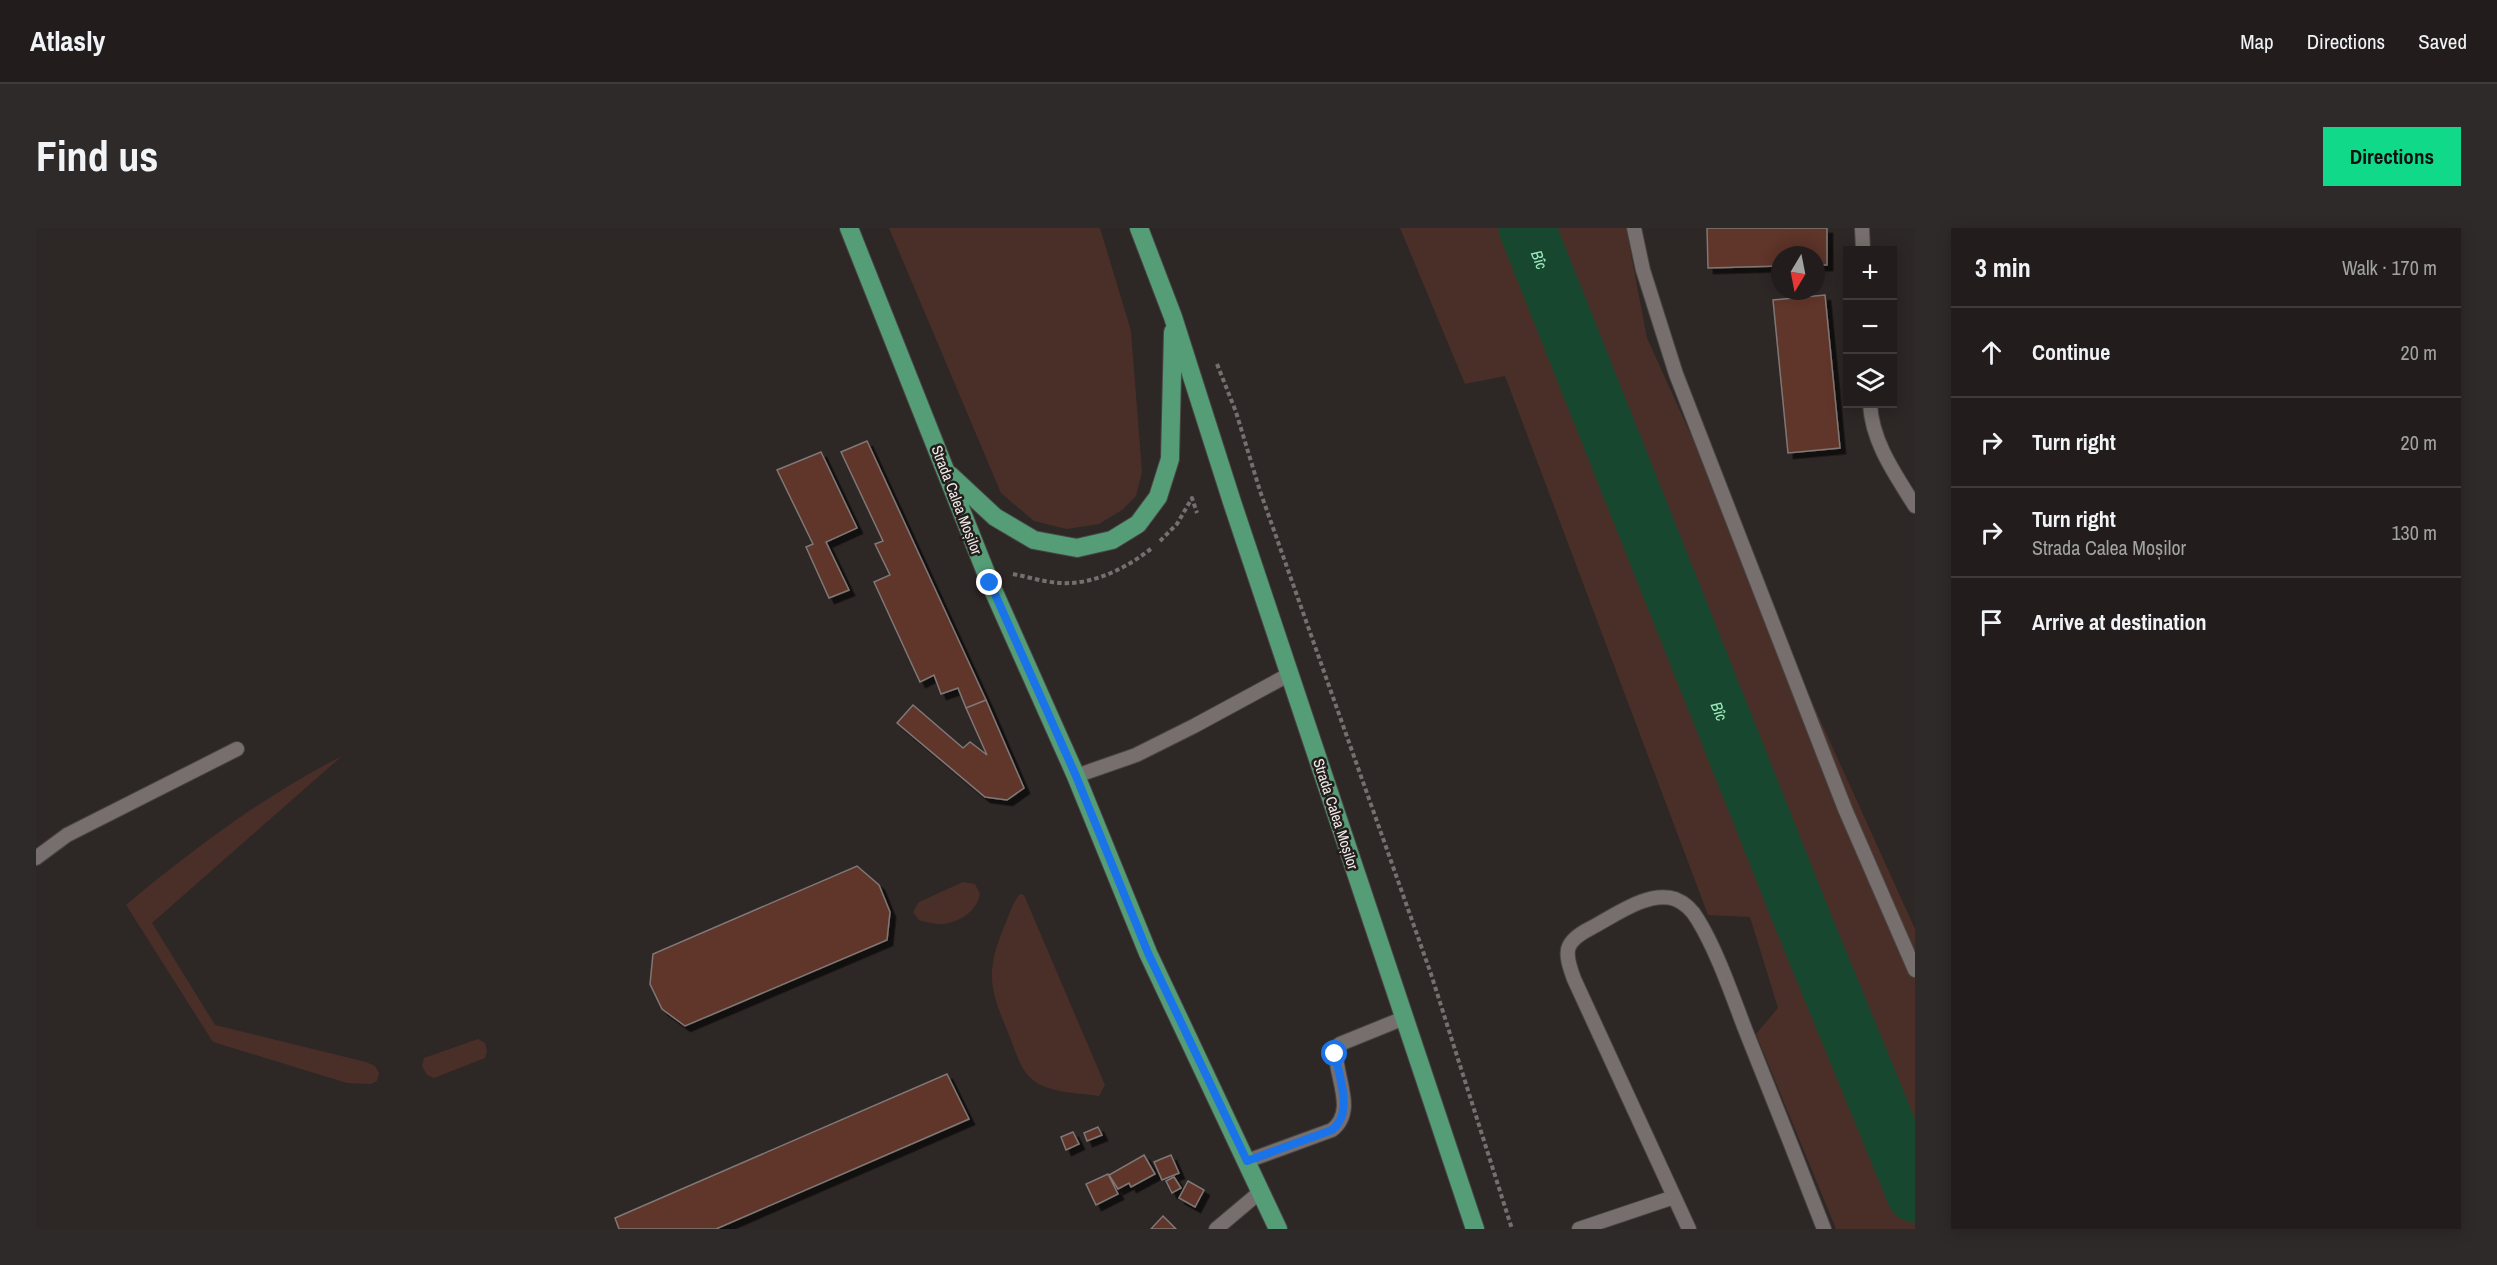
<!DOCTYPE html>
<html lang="en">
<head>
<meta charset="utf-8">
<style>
	body { margin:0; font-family:"Archivo Narrow",sans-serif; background:#2e2a29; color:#f1f3f6 }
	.controls { position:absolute; right:18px; top:18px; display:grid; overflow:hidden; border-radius:0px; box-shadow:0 3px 15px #0003 }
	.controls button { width:54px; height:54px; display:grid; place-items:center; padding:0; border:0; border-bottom:2px solid #3f3b3b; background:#221d1c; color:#f1f3f6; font:30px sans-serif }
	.compass { position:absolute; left:1735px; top:18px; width:54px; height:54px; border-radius:50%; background:#221d1c; box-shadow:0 3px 15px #0003; rotate:190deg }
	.stop { position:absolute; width:18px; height:18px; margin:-14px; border:4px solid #1a73e8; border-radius:50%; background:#fff }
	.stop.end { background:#1a73e8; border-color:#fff; box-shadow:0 2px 6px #0008 }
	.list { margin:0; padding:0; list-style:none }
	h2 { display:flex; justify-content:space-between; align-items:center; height:78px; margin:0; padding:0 24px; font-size:26px }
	h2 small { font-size:20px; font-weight:400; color:#a2a2a3 }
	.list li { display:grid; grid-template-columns:39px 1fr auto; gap:18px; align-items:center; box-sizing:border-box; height:90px; padding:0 24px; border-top:2px solid #3f3b3b }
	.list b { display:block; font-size:22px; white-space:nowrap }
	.list p { margin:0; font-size:20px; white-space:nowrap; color:#a2a2a3 }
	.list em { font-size:20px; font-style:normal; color:#a2a2a3 }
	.icon { flex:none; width:33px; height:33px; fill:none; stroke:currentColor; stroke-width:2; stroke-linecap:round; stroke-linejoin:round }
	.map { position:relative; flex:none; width:1879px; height:1001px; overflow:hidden; border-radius:0px }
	header { display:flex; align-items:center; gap:36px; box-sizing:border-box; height:84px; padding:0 30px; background:#221d1c; border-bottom:2px solid #3f3b3b }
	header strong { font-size:28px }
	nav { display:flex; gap:33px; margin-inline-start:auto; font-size:21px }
	.intro { display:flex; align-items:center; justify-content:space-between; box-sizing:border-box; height:144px; padding:0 36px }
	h1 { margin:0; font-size:42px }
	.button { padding:15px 27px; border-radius:0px; background:#10d98a; color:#111; font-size:21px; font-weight:700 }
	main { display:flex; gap:36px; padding:0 36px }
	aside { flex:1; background:#221d1c; border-radius:0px; box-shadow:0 3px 15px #0003 }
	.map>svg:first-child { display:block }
	.green { fill:#4a2f28 }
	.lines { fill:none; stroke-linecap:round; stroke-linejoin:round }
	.river { stroke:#17482f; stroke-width:57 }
	.building { fill:#613429; stroke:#7f7876; stroke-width:1.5; filter:url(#shadow) }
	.lane-casing { stroke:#494544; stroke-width:16 }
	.primary-casing { stroke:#494544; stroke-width:20 }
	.path { stroke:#75706f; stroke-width:4; stroke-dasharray:4.5 3; stroke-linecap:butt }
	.lane { stroke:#766f6d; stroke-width:14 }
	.primary { stroke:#549d77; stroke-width:18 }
	.route { stroke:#1a73e8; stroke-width:8 }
	.labels { text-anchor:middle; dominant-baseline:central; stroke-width:5; stroke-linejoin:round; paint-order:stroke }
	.street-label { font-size:15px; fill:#efebea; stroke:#231e1c }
	.water-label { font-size:16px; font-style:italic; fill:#9de9bd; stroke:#231e1c }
</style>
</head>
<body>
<header>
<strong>Atlasly</strong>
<nav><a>Map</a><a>Directions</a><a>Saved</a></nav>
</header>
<div class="intro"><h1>Find us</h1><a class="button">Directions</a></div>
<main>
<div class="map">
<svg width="1879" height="1001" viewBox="0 0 1879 1001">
	<defs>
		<filter id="shadow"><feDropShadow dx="5.5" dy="5.5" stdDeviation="0" flood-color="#0009"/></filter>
	</defs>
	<rect width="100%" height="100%" fill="#2d2726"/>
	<path class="green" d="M853 0H1064L1095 103 1106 244 1100 268 1086 282 1063 296 1031 301 998 293 965 265Z
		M1364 0H1590L1611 110 1879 701V1001H1800L1720 806 1742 780 1714 689 1672 687 1469 148 1429 156Z
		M306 528 116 695 179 797 330 834 339 838 343 845 341 853 335 856 311 855 177 814 90 677C158 620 228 568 306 528Z
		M927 654 939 656 944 666C941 683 925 693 908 696 900 697 890 694 883 692L877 684 883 674Z
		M984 666 988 667 1069 857 1063 868C1043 865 1018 865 1001 855 986 846 981 828 975 812 956 765 947 749 968 699 973 688 976 675 984 666Z
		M442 811 449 815 451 823 449 830 398 850 391 847 386 838 388 830Z"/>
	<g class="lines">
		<path class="river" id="s1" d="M1491 0 1769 698 1879 966"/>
	</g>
	<path class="building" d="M1671 0H1791V37H1780V27H1744V38L1672 40Z
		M1789 67 1804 220 1752 225 1737 72Z
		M831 213 905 374 950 472 930 480 922 460 905 466 898 447 884 454 838 354 854 347 839 316 847 313 805 224Z
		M785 224 821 300 790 314 813 362 793 370 770 319 777 316 741 242Z
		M950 472 988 560 971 572 949 569 861 495 877 477 927 520 934 514 951 527 930 480Z
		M821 638 843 657 854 684 851 712 649 798 626 781 614 756 617 726Z
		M911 846 933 891 680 1001H583L579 990Z
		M1062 899 1066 907 1051 913 1048 905Z
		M1037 904 1043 916 1030 922 1025 909Z
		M1108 927 1119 946 1095 959 1093 955 1082 961 1073 947Z
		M1135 927 1143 945 1126 952 1118 934Z
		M1072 946 1082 966 1060 977 1050 956Z
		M1138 949 1145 960 1136 965 1130 953Z
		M1152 953 1168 962 1159 979 1143 970Z
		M1127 988 1140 1001H1115Z"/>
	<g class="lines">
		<g class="lane-casing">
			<path id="lane" d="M1598 0 1607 42 1640 146 1809 581 1879 742
				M1826 0 1827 22
				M1834 176C1836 214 1859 246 1879 278
				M1040 548 1100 527 1158 498 1254 446
				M0 630 31 607 201 521
				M1211 933 1296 902C1322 882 1297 846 1300 819L1304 816 1368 790
				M1180 1001 1224 964
				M1543 1001 1638 969
				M1653 1001 1538 751C1528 724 1527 714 1555 700 1578 688 1612 662 1639 671 1649 675 1657 683 1662 692 1681 723 1696 767 1709 801 1736 868 1762 934 1788 1001"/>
		</g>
		<g class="primary-casing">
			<path id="primary" d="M813 0 954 355 1040 548 1112 725 1242 1001
				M1103 0 1137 89 1196 274 1439 1001
				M914 247 959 289 998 312 1041 320 1076 312 1102 296 1122 269 1134 231 1137 104"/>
		</g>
		<path class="path" d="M1181 136 1200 184 1224 263 1395 746 1476 1001
			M1124 313 1141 296 1156 270 1161 285
			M977 346C992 349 1008 354 1024 355 1057 357 1091 340 1116 320"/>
		<use href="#lane" class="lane"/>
		<use href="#primary" class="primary"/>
	</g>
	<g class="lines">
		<path class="route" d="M954 355 1040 548 1112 725 1211 933 1296 902C1318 885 1303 849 1299 826"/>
	</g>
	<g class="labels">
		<g class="street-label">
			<text transform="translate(921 272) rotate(69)">Strada Calea Moșilor</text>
			<text transform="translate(1300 586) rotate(72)">Strada Calea Moșilor</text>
		</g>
		<g class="water-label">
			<text stroke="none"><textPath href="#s1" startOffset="34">Bîc</textPath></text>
			<text stroke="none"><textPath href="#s1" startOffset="520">Bîc</textPath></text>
		</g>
	</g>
</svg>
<div class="controls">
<button>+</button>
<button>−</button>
<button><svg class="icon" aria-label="layers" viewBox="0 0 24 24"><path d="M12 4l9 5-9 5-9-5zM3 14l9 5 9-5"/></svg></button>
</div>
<svg class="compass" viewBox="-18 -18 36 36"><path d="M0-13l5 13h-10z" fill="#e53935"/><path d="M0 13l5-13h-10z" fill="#a2a2a3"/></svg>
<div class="stop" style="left:1299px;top:826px"></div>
<div class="stop end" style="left:954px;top:355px"></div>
</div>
<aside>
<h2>3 min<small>Walk · 170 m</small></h2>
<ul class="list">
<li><svg class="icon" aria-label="ahead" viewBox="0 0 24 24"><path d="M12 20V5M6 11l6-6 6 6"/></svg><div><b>Continue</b></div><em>20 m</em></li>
<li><svg class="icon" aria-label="right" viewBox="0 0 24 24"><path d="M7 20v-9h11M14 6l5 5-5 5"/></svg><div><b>Turn right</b></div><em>20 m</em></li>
<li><svg class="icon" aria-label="right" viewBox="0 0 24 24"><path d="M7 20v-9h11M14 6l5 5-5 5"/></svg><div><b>Turn right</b><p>Strada Calea Moșilor</p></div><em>130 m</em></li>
<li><svg class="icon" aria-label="arrive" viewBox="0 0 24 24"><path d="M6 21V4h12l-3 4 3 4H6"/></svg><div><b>Arrive at destination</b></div></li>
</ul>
</aside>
</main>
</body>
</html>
